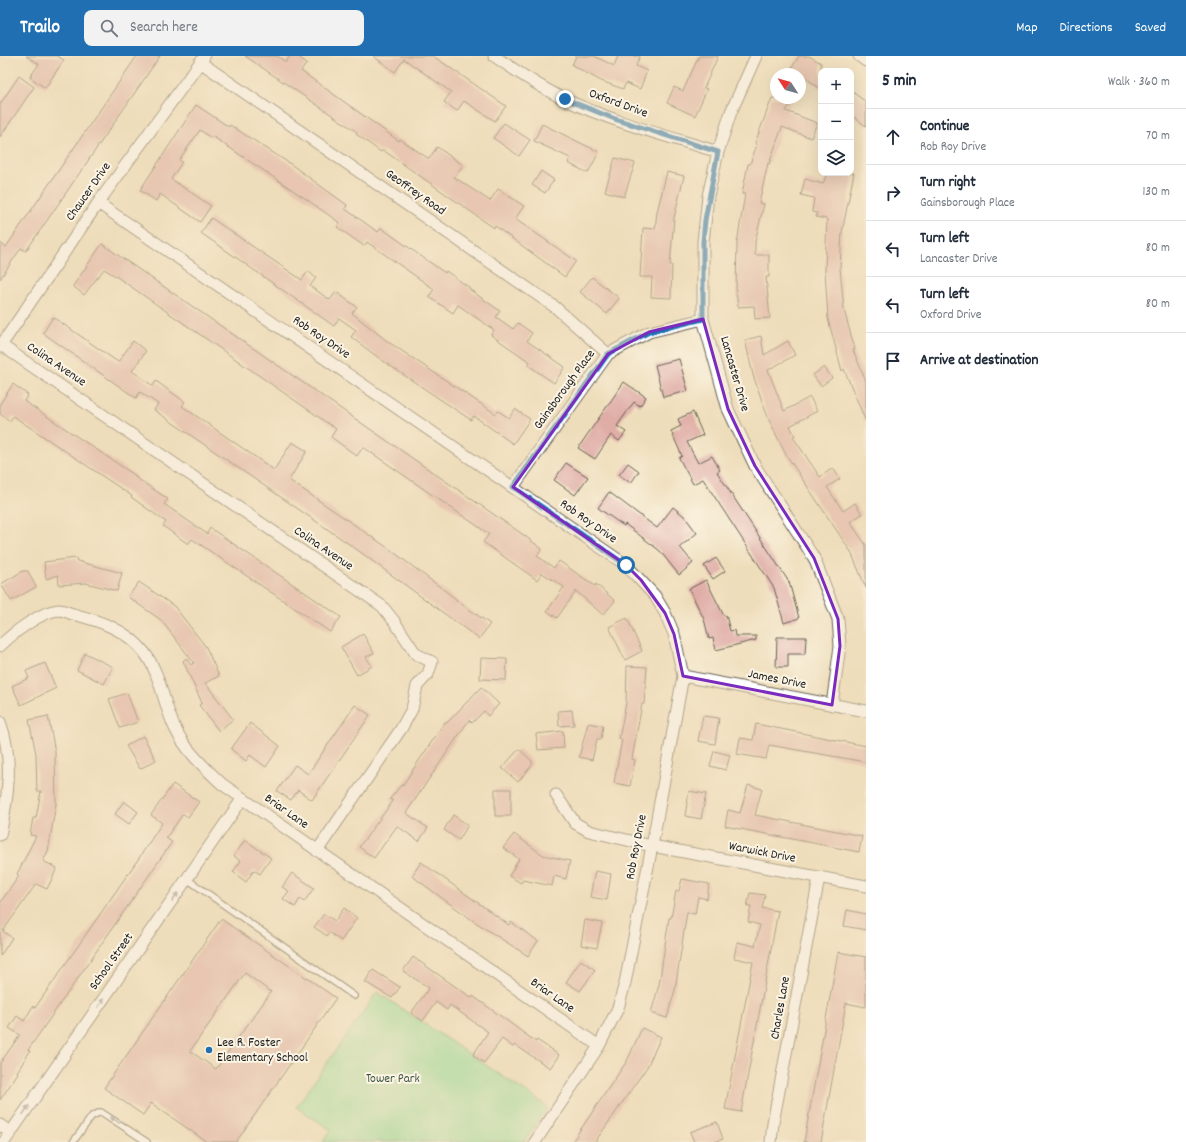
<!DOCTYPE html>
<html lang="en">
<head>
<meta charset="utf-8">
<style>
	body { margin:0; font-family:Dekko,sans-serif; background:#f2f2f3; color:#1f2937 }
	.controls { position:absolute; right:12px; top:12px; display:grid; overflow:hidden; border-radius:8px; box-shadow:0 4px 16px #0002 }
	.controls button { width:36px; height:36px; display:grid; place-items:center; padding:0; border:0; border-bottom:1px solid #e0e1e3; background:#fff; color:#1f2937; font:20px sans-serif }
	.compass { position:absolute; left:770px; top:12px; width:36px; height:36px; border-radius:50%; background:#fff; box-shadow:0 4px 16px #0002; rotate:306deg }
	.stop { position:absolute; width:12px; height:12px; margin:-9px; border:3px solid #1f6fb2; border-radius:50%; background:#fff }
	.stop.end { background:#1f6fb2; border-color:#fff; box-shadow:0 1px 4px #0008 }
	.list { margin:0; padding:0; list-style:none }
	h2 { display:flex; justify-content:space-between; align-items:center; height:52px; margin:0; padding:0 16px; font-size:17px }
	h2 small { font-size:13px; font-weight:400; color:#747a83 }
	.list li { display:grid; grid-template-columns:26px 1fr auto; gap:12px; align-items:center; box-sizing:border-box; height:56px; padding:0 16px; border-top:1px solid #e0e1e3 }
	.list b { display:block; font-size:15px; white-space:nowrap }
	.list p { margin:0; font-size:13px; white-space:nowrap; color:#747a83 }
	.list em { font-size:13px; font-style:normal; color:#747a83 }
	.icon { flex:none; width:22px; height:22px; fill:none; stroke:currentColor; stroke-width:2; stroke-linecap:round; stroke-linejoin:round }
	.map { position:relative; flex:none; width:866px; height:1086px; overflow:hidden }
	header { display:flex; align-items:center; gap:24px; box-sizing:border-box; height:56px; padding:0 20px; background:#1f6fb2; color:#fff }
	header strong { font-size:19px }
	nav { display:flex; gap:22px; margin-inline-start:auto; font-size:14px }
	.search { width:280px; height:36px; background:#f2f2f3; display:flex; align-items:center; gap:10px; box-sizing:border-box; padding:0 14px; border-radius:8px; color:#747a83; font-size:15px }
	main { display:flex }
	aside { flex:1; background:#fff }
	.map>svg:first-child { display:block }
	.green { fill:#92df9d; stroke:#577e5c }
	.building { fill:#dfaca6; fill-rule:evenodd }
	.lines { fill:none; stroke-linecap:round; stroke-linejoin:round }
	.lane-casing { stroke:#666053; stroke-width:8 }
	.street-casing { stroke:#666053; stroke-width:13 }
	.lane { stroke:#fff; stroke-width:5.5 }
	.street { stroke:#fff; stroke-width:11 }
	.oneway { fill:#999 }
	.route { stroke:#1f6fb2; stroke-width:5 }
	.marked { fill:none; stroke:#7b2cbf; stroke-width:3; stroke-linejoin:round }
	.poi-dot { fill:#1f6fb2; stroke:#fcf5e5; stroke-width:1.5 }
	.labels { text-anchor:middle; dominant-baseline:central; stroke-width:4; stroke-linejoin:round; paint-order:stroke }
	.street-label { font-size:13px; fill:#1c1c1c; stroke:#fcf5e5 }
	.poi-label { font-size:13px; fill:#1c1c1c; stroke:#fcf5e5; text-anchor:start }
	.park-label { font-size:13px; fill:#3f5643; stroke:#fcf5e5 }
</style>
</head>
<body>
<header>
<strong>Trailo</strong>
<div class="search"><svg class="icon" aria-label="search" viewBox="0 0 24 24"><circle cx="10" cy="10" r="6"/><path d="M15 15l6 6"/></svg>Search here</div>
<nav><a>Map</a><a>Directions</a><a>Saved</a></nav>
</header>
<main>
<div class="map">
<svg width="866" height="1086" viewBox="0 0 866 1086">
	<rect width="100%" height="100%" fill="#fcf5e5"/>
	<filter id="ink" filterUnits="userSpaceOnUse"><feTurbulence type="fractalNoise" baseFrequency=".025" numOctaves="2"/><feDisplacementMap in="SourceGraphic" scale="8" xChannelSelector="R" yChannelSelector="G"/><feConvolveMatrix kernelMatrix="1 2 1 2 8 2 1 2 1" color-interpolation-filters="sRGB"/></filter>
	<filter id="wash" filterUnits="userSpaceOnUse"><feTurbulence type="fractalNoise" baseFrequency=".012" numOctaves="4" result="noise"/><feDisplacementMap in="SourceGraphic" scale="16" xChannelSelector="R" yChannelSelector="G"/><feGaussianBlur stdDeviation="0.9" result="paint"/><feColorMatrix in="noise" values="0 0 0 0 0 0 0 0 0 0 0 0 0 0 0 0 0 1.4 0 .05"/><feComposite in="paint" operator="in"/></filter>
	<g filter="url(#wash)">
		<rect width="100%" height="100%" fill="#eeddba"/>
		<path class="green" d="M377 936 548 1051 524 1086H323L331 1074 296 1051Z"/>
		<g id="blocks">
			<path class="building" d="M26 0H57L64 4 45 32 30 21 39 8Z
				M137 0H160L26 195 21 192 0 223V187L6 191Z
				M245 0H277L286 6 290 0H297L307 7 301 15 399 85 400 83 429 103 437 91 463 109 454 121 490 145 498 133 524 150 515 163 576 205 565 221 495 170 494 172 383 94 381 96 356 78 357 76Z
				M373 0H433L506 50 495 65 464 45 457 55 444 46 451 36 404 3 395 16Z
				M576 0H594L614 10 618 0H640L636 10 647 15 640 33 626 27 623 33 601 25 572 9Z
				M699 0H718L704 32 707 33 695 60 667 47 674 31 683 35Z
				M799 0H809L821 7V33L800 18H788Z
				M19 20 34 31 0 81V48Z
				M851 35 866 46V70L851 59Z
				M772 42H794L786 55 817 67 811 82 782 71 769 108 768 107 759 147 764 148 755 186V199H769V221H766L770 262 755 263 754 250 738 251 736 235 737 187 745 138H742L748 108H750L757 88 755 87Z
				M196 49 229 71 230 69 289 107 347 149 345 153 378 176 381 172 445 217 446 215 470 232 469 233 500 255 496 261 513 273 518 267 532 277 527 285 565 311 554 327 528 309 530 306 491 279 494 274 458 249 453 257 429 241 434 233 367 186 364 190 337 171 340 167 309 145 212 80 211 82 200 74 179 104 182 106 171 123 211 150 200 166 160 138 156 145 140 134Z
				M504 67 530 84 519 100 493 82Z
				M542 68 599 96 588 117 568 107 570 102 534 85Z
				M615 102 635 107 624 141 605 135Z
				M541 115 554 124 545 137 532 129Z
				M667 116 684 120 674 162 670 209H672L671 242 651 241 652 221H640L643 172 655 173 657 156Z
				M827 117H854L842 176 840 212 844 254 855 294H853L866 325V366L844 313 842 315 828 263 825 214 827 163 816 161 817 157 812 156 814 142 801 139 805 123 823 128Z
				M211 162 302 224 308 215 316 222 310 230 330 244 336 236 357 251 352 257 387 285 496 358 498 355 509 362 515 353 530 363 513 388 474 360 471 364 383 305 351 281 356 274 339 262 334 270 201 177Z
				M102 188 525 480 542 493 537 500 554 512 559 505 595 530 596 528 615 545 603 559 576 535 557 562 547 555 564 531 542 517 537 524 483 486 489 478 363 391 357 400 331 381 336 373 117 221 104 213 84 239 73 230Z
				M592 221 619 242 607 258 580 236Z
				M53 261 118 306 133 285 146 295 132 315 153 330 156 325 185 346 182 350 274 414 292 386 307 395 289 424 388 492 456 543V544L490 568 479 583 352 490 154 354 158 348 140 336 136 342 43 277Z
				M761 280 764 299 788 285 795 299 768 314 784 355 810 341 817 355 790 370 795 380 793 381 820 421 833 412 840 423 827 431 843 455 855 447 862 458 850 466 866 489V532L851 496 785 397 768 362 753 319 745 284Z
				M679 303 688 335 663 341 655 309Z
				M824 311 832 322 821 330 813 319Z
				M624 326 646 341 640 350 634 346 617 370 626 376 619 385 611 379 595 403 578 392Z
				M13 328 28 339 24 345 136 420 135 421 168 443 164 448 207 478 210 472 341 561 330 576 192 483 188 488 163 470 166 466 131 441 132 440 13 360 10 365 0 358V348Z
				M693 356 703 379 687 386 698 407 712 400 720 414 717 416 789 526 799 562 784 567 774 532 703 423 693 428 679 402 682 400 671 375 681 370 678 363Z
				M566 407 588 421 575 439 554 424Z
				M628 407 639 415 631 427 619 419Z
				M609 436 657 472 673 451 684 460 697 477 680 491 693 507 679 519 660 495 625 468 624 470 598 452Z
				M76 502 77 505 122 517 117 535 86 527 59 529 58 519 46 523 44 506Z
				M716 502 725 515 713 523 704 510Z
				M23 515H28L36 531 11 545 1 528Z
				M706 524 724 560 726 559 730 575 734 574 735 580H756V584L716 594 713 582 709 583 704 563 689 533Z
				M139 526 174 550 206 591 219 620 205 627 233 663 219 675 199 649 202 647 183 605 186 602 191 609 194 607 161 564 128 541Z
				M627 562 642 595 625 604 609 571Z
				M363 578 374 597 366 601 372 610 357 619 341 591Z
				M777 581H806L805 598H788V611H776Z
				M85 597 113 611 104 628 77 614Z
				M481 602 507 603 506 624 480 623Z
				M45 607 56 632 21 649 12 630 29 622 26 615Z
				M627 610 647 611 644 648H642L632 703 635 704 630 730 614 727 622 683H619L626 647Z
				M481 631 499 648 488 660 484 655 472 667 469 664 406 757 428 772 419 785 397 770 374 802 359 791 393 745 390 743 401 729 402 730 445 666 447 667Z
				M127 637 138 666 120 672 109 643Z
				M355 649 370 659 312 744 298 734 291 744 277 735 295 709 308 718Z
				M572 654 574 669 559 670 558 655Z
				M48 660 55 696 56 748 48 795 43 805 57 812 47 833 36 828 3 875 12 882 0 900V847L19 820 17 818 36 780 30 779 33 762H36L41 735H37L36 698 29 664Z
				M703 660 719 662 715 688 698 685Z
				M250 667 280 690 266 711 250 699 246 705 231 693Z
				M588 667 603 670 601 683H597L592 704 579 701Z
				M756 668 866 690V706L769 689 766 703 737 698 740 682 753 684Z
				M563 675 564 692 538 694 536 678Z
				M143 680 156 704 140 713 126 690Z
				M519 693 532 705V709L518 726 502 712Z
				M714 695 730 699 726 714 710 710Z
				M173 728 199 746 188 761 183 758 166 782 172 786 28 994 30 995 17 1016 18 1017 0 1044V1007L20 979 9 972 17 960 24 965 33 950 35 952 139 802 162 767 151 759Z
				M748 729 762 733 755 759 862 780 859 796 725 770 728 754 740 757Z
				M495 733H511V760H495Z
				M689 735 706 738 701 763 685 760Z
				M124 745 138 756 129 768 115 758Z
				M453 759 468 769 459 784 444 774Z
				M514 778 543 799 570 805 566 823 554 820 552 830 523 824 521 827 509 820 519 803 503 792Z
				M245 784 271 802 260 818 254 814 246 826 233 816 241 805 234 800Z
				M421 806 509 869 511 866 538 885 528 900 472 864 412 820Z
				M595 815 611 818 607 844 590 841Z
				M292 817 314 832 304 846 300 843 295 851 283 843 289 835 282 831Z
				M682 823 709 828 707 843 698 841 695 858 687 856 675 934 667 962 651 957 659 929 669 862H671L676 835H679Z
				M750 837 765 839 762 852 778 855 741 1056 725 1053 753 906 734 902 737 886 755 890 760 869 748 866 751 850H747Z
				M344 852 357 862 341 885 329 876 327 880 314 871 324 858 335 865Z
				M847 854 866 858V874L844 870Z
				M221 863 336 942 236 1086H207L151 1047 143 1059 104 1032ZM245 917 271 936 216 1013 190 995Z
				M585 864 602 867 597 892 581 889Z
				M838 896 866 901V951L846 947 821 1086H804Z
				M413 901 472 942 473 940 536 986 537 984 559 999 550 1012 515 989 513 991 502 983 484 1007 473 999 488 976 450 949 447 954 436 946 423 965 411 957 429 932 403 915Z
				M581 904 595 914 580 935 566 926Z
				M373 914 400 931 392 942 365 926Z
				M642 972 661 981 647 1011 595 1086H572L627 1005Z
				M717 1066 723 1083 714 1086H694L690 1076Z"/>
		</g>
	</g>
	<g filter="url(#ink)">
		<use href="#blocks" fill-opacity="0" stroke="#666053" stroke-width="1"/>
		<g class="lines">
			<g class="lane-casing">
				<path id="lane" d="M187 823 354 940
					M73 1086 92 1060 101 1056 147 1086"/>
			</g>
			<g class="street-casing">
				<path id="street" d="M494 0C516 15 540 31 564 43 613 66 667 80 718 96
					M756 0 731 56 718 96 708 140 703 186V263L728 353 755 410 814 502 838 563 840 590 832 649
					M859 0 866 5
					M200 6 555 251 608 298
					M98 147 626 509 655 540 665 557 674 578 683 620 652 790 625 927 618 952 599 990 535 1086
					M1 289 382 550 394 565 416 598 432 606 428 618 417 630 412 653 401 673 317 795
					M0 291 98 147 204 1
					M513 431 608 298 649 276 703 263
					M0 590C12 578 41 555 59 554 63 554 69 557 73 558 100 565 127 574 144 596 161 618 163 648 175 672 185 694 205 712 222 728L599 990
					M683 620 866 655
					M0 666C14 702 8 742 0 779
					M556 739 575 767 589 775 652 790 866 830
					M0 1069 11 1077
					M4 1086 243 742
					M771 1086 773 1067 819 822"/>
			</g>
			<use href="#lane" class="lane"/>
			<use href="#street" class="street"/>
		</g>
		<defs><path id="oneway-solid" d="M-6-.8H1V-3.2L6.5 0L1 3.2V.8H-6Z"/></defs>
		<g class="oneway">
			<use href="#oneway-solid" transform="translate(175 841) rotate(-55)"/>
			<use href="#oneway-solid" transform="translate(101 947) rotate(-55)"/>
			<use href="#oneway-solid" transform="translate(26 1054) rotate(-55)"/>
			<use href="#oneway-solid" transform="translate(115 1064) rotate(-145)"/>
		</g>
	</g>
	<g class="lines" filter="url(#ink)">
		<path class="route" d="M565 43 615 63 718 96 705 164 703 186V263L649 276 608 298 513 431 626 509"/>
	</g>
	<path d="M0 0H866V1086H0ZM703 263 728 353 755 410 814 502 838 563 840 590 832 649 683 620 674 578 665 557 641 524 626 509 513 431 608 298 649 276Z" fill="#eeddba" fill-opacity=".55" fill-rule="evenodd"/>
	<path class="marked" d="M703 263 728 353 755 410 814 502 838 563 840 590 832 649 683 620 674 578 665 557 641 524 626 509 513 431 608 298 649 276Z"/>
	<circle class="poi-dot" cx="209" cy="994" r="4"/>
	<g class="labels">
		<g class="street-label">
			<text transform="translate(618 48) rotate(20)">Oxford Drive</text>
			<text transform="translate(89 136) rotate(-55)">Chaucer Drive</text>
			<text transform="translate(415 137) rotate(35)">Geoffrey Road</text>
			<text transform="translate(321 282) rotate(34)">Rob Roy Drive</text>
			<text transform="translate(56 309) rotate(34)">Colina Avenue</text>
			<text transform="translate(734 318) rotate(74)">Lancaster Drive</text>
			<text transform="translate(565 334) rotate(-54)">Gainsborough Place</text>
			<text transform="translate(588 466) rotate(35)">Rob Roy Drive</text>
			<text transform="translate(323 493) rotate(34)">Colina Avenue</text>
			<text transform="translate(777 624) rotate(11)">James Drive</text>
			<text transform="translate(286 756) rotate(35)">Briar Lane</text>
			<text transform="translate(637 791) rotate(-79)">Rob Roy Drive</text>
			<text transform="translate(762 797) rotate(11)">Warwick Drive</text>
			<text transform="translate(112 906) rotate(-55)">School Street</text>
			<text transform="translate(552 940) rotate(35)">Briar Lane</text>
			<text transform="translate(781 952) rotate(-80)">Charles Lane</text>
		</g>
		<g class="poi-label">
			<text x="217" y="987">Lee R. Foster<tspan x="217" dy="15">Elementary School</tspan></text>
		</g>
		<g class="park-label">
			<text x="393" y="1023">Tower Park</text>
		</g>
	</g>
</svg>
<div class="controls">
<button>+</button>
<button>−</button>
<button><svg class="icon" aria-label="layers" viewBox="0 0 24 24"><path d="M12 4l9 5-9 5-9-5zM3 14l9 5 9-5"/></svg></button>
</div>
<svg class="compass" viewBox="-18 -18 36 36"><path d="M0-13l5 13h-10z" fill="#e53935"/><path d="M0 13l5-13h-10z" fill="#747a83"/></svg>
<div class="stop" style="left:626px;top:509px"></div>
<div class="stop end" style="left:565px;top:43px"></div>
</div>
<aside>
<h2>5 min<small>Walk · 360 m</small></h2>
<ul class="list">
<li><svg class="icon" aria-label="ahead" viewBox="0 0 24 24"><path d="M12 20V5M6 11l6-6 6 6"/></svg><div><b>Continue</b><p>Rob Roy Drive</p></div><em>70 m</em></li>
<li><svg class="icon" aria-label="right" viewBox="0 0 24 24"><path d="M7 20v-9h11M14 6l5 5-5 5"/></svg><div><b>Turn right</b><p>Gainsborough Place</p></div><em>130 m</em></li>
<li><svg class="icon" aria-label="left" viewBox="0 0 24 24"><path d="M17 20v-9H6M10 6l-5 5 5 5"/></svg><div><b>Turn left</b><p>Lancaster Drive</p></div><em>80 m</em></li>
<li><svg class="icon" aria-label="left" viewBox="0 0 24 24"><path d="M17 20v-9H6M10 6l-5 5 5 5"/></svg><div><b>Turn left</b><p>Oxford Drive</p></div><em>80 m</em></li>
<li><svg class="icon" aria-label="arrive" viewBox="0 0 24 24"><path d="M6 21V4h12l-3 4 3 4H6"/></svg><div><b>Arrive at destination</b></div></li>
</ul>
</aside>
</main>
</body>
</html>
